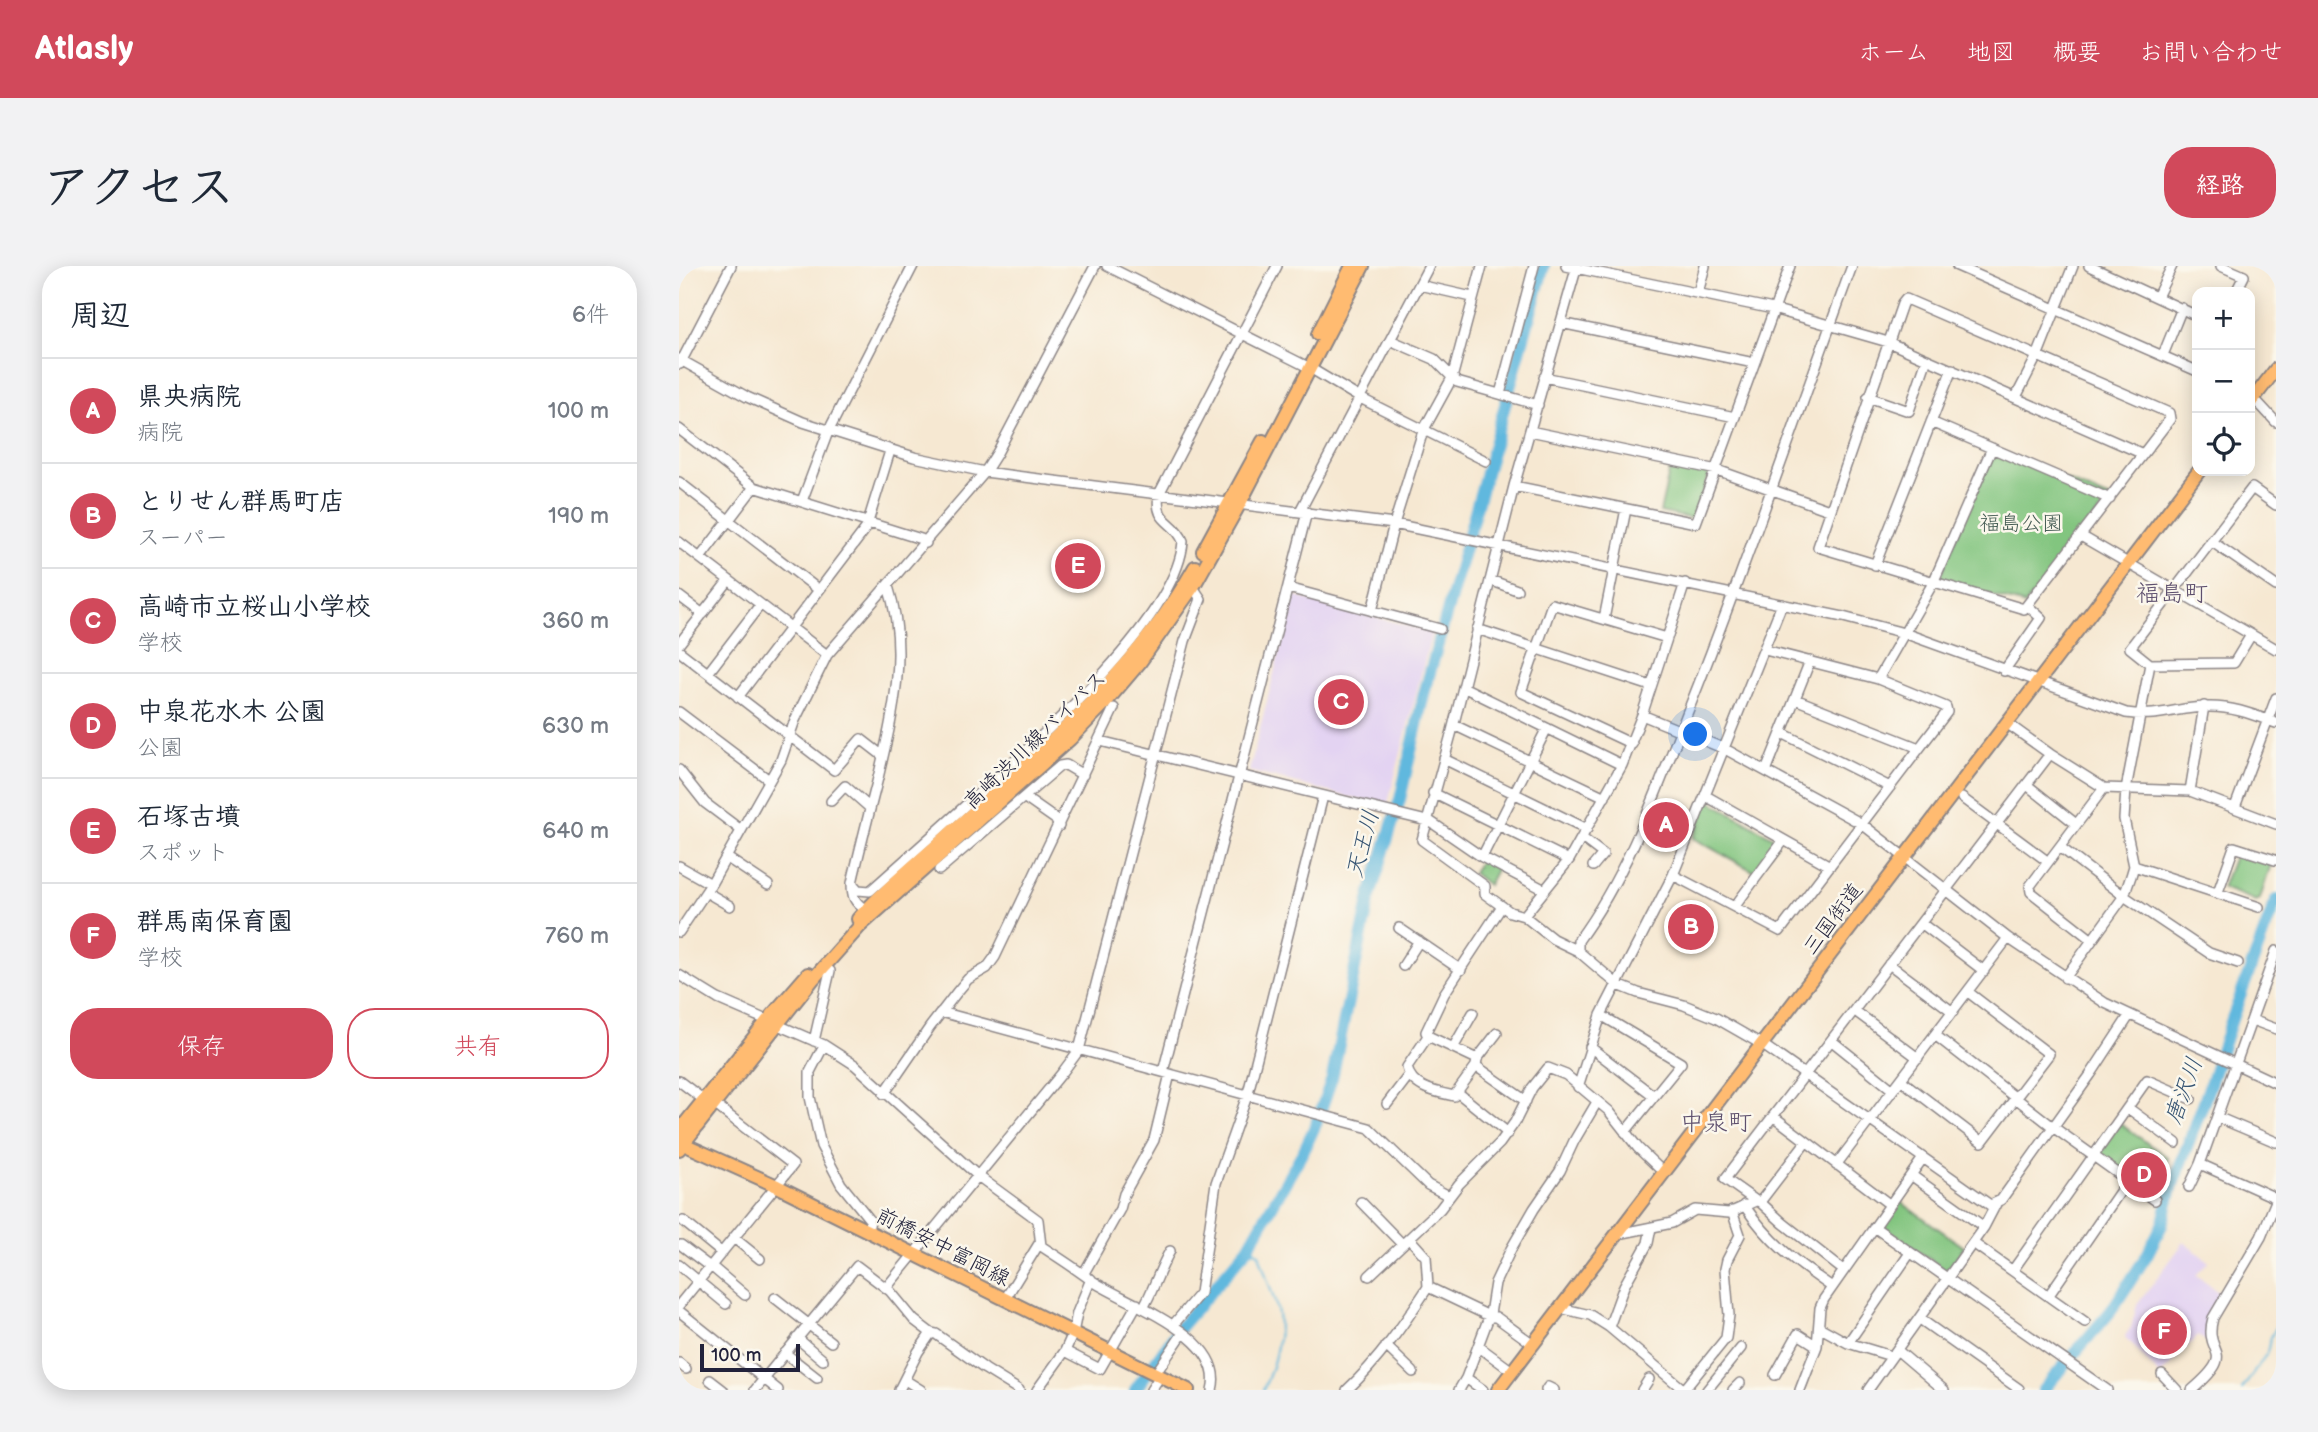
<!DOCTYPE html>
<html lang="ja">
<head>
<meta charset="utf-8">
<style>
	body { margin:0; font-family:"Balsamiq Sans","Klee One",sans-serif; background:#f2f2f3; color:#1f2937 }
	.controls { position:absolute; right:21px; top:21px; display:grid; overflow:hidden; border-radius:14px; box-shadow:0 4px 18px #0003 }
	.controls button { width:63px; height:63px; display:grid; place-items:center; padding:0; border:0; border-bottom:2px solid #e0e1e3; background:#fff; color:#1f2937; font:35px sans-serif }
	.scale { position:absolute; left:21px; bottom:18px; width:100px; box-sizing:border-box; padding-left:7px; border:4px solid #22223b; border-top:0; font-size:19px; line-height:24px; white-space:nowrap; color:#22223b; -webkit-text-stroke:5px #fbf7ec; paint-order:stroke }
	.you { position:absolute; left:1017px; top:469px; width:24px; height:24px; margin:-18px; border:5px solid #fff; border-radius:50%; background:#1a73e8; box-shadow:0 0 0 10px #1a73e833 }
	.badge { display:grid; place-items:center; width:46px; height:46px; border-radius:50%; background:#d1495b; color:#fff; font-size:23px; font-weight:700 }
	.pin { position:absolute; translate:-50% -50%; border:4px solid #fff; box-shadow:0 2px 7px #0006 }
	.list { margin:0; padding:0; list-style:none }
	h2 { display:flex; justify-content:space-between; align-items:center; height:91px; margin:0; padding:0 28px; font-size:30px }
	h2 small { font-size:23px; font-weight:400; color:#747a83 }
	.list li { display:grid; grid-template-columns:46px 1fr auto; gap:21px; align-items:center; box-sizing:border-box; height:105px; padding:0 28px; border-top:2px solid #e0e1e3 }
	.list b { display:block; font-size:26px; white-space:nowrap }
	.list p { margin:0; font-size:23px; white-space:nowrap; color:#747a83 }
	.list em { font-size:23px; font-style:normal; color:#747a83 }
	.actions { display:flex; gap:14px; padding:21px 28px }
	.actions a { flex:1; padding:16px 0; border:2px solid #d1495b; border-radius:28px; text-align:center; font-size:24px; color:#d1495b }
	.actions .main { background:#d1495b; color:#fff }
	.icon { flex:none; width:38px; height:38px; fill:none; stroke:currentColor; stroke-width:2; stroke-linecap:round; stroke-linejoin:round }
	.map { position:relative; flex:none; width:1597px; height:1124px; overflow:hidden; border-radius:28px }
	header { display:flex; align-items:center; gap:42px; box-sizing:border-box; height:98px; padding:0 35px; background:#d1495b; color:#fff }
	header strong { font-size:33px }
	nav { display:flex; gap:38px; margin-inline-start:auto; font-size:24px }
	.intro { display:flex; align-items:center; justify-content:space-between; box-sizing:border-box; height:168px; padding:0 42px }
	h1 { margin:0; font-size:49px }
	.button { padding:18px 32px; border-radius:28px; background:#d1495b; color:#fff; font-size:24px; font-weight:700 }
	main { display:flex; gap:42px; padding:0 42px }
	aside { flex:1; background:#fff; border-radius:28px; box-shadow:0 4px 18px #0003 }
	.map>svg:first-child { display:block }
	.built { fill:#e3d3f2 }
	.green { fill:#82c57f; stroke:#52745d; stroke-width:2 }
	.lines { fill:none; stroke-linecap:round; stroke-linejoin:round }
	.stream { stroke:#61b8de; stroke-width:2 }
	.river { stroke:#61b8de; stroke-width:12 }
	.minor-casing { stroke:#8c8586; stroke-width:12 }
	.major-casing { stroke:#8c8586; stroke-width:16 }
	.minor { stroke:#fff; stroke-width:9 }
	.major { stroke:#ffbb71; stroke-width:12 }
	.labels { text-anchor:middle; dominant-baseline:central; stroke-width:5; stroke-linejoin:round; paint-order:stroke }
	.park-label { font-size:21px; fill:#445b53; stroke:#fbf7ec }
	.street-label { font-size:21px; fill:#22223b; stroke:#fbf7ec }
	.water-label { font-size:23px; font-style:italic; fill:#385674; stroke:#fbf7ec }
	.quarter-label { font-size:24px; fill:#5e506e; stroke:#fbf7ec }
</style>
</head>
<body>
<header>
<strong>Atlasly</strong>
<nav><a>ホーム</a><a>地図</a><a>概要</a><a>お問い合わせ</a></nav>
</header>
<div class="intro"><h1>アクセス</h1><a class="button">経路</a></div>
<main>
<aside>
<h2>周辺<small>6件</small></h2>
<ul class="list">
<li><span class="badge">A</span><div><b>県央病院</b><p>病院</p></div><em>100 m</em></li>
<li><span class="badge">B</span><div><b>とりせん群馬町店</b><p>スーパー</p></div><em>190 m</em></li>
<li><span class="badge">C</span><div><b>高崎市立桜山小学校</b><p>学校</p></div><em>360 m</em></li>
<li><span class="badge">D</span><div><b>中泉花水木 公園</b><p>公園</p></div><em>630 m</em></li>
<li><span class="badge">E</span><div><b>石塚古墳</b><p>スポット</p></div><em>640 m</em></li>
<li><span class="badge">F</span><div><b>群馬南保育園</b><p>学校</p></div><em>760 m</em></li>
</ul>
<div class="actions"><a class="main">保存</a><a>共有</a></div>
</aside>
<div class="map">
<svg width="1597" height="1124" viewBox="0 0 1597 1124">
	<rect width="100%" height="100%" fill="#fbf7ec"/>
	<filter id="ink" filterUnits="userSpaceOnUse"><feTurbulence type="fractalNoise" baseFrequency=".0143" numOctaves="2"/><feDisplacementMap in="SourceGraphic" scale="14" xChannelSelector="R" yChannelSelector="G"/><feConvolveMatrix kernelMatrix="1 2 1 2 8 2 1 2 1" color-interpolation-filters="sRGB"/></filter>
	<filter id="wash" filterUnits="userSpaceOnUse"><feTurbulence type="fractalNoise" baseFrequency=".00686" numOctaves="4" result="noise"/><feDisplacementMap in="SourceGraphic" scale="28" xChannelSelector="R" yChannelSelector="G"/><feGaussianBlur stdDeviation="1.57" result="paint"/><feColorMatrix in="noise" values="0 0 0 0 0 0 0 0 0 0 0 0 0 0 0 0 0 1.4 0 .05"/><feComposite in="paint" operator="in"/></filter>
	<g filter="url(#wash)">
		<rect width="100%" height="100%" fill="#f6e8d2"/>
		<path class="built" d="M615 330 753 366 708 541 570 505Z
			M1505 976 1530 996 1517 1009 1544 1030 1533 1049V1080L1519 1069 1481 1110 1446 1070 1452 1061 1458 1039Z"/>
		<path class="green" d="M1313 182 1431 233 1346 339 1260 314Z
			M992 198 1029 206 1030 209 1016 251 1013 253 981 246Z
			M1031 535 1097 573 1098 578 1076 606 1014 572 1028 537Z
			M1557 585 1591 595 1592 598 1581 633 1577 635 1543 622Z
			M802 593 818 602 809 619 794 607Z
			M1440 857 1489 892 1477 926 1473 927 1421 889 1420 886Z
			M1219 934 1285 981 1269 1003 1266 1004 1204 960 1203 957Z"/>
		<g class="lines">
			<path class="stream" d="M569 982 580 987C585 1006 591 1021 597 1039 605 1065 595 1100 584 1124
				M1563 1124 1588 1087 1591 1073 1597 1062"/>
			<path class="river" d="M456 1124 502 1060 569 982 625 884 637 858 653 812 691 630 721 533 745 428 865 0
				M1364 1124 1432 1045 1468 989 1483 959 1494 918 1526 833 1554 750 1597 634"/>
		</g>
	</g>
	<g filter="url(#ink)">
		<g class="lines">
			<g class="minor-casing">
				<path id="minor" d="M428 0 631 102 681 132 807 195
					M887 0 1094 43 1209 76 1464 188
					M1173 0C1119 147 1069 295 1011 440 979 521 951 604 899 675V685L939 719 959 727 1005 739 1037 752 1084 779 1311 939 1322 934 1412 808 1450 750
					M1278 0 1518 105
					M1410 0 1518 50
					M1542 0 1565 10 1557 26
					M740 19 793 31
					M1019 27 1026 0
					M1478 31 1493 0
					M1227 33 1490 147 1491 153 1345 343 1139 281 1223 38Z
					M882 57 1075 97
					M711 74 755 93 778 116 859 139
					M1484 89 1503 42
					M0 93 68 131 124 156 235 191 306 206 715 258 1164 351 1225 367 1447 447C1481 452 1499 441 1528 441 1553 440 1575 449 1597 457
					M1 98 52 0
					M865 111 1056 151
					M821 128 855 0
					M1572 129 1597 156
					M1189 131 1230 145 1248 93
					M1337 131 1359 88 1394 0
					M1252 156 1431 233
					M0 163 75 221 21 292
					M851 165 1038 204 1150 244
					M0 216 140 324
					M835 220 1017 257 1111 0
					M75 221 242 273 247 277
					M123 235 149 166 234 0
					M621 245 750 0
					M189 256 211 185
					M1402 270 1597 383
					M1532 275 1597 320
					M0 276 148 389
					M1196 299 1273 103
					M811 314 838 324
					M609 322 761 363
					M0 330 24 348
					M693 345 715 258 744 165 773 112 803 0
					M925 353 947 243
					M798 363 972 420
					M1572 369 1555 397 1471 398 1451 382 1573 222 1597 239
					M0 378 50 314
					M0 385 155 504 182 473 204 490
					M1325 405 1362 352 1349 340
					M29 407 81 339
					M1199 413 1254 317 1313 182
					M784 421 943 499
					M59 431 191 257
					M1116 433 1240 482
					M0 446 90 514
					M963 449 1046 483 1183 558 1329 672 1426 737 1597 817
					M1329 458 1371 488 1425 522 1511 525 1597 558
					M775 459 926 531
					M1103 467 1211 521
					M421 475 752 556 803 591 866 624
					M953 478 842 426 873 338 988 372
					M765 493 908 563
					M0 504 26 537 62 564
					M1087 505 1131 395
					M1348 519 1397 558
					M1511 525 1525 440
					M754 527 890 594
					M1027 530 1151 600
					M346 532 376 553 380 560
					M1283 532 1368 595
					M152 535 166 520 191 542
					M1556 541 1597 432
					M903 572 924 588 914 600
					M1381 581 1445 630 1530 687 1559 697
					M47 591 89 619
					M803 591 868 462
					M0 600 32 618
					M1455 600 1580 641
					M260 604 381 500 387 499 404 509
					M994 609 1101 665 1268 446 1267 441 1199 413 1086 384
					M173 617 179 624 191 625C227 593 263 561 298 529 355 478 499 352 504 275 495 253 475 258 480 228L598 0
					M27 626 51 640
					M1539 626 1555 581 1596 594
					M823 640 765 728 747 766 749 770 798 793 797 800 847 835
					M1056 640 1105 574
					M187 644C175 636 173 631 173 617 181 582 190 547 199 512 214 449 230 384 209 320
					M845 650 831 646 806 628V620L743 574 773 465 835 220 898 0
					M1242 657 1305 705
					M720 662 782 704
					M0 666 32 618 102 494 116 454 148 389 306 206 318 187 416 0
					M1413 674 1352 626 1351 620 1425 522
					M899 685 874 673 845 650 890 594 943 499 963 449 1006 317
					M1210 698 1274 746
					M724 700 740 675
					M0 709 39 733 145 779 176 799 299 910 359 954 362 980C379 991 396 1002 412 1014 446 1037 548 1070 533 1124
					M1386 712 1445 630 1452 610 1455 600 1445 553 1447 523 1471 398
					M1176 745 1239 792
					M262 746 690 862 749 919 770 930
					M922 749 1002 797 946 866
					M1573 754 1597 763
					M1256 769 1374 861 1476 934
					M749 770 728 801C732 822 757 826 775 830L797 800
					M135 775 151 705
					M1153 775 1214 824
					M145 779 131 806V831L142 880 162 918 191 954 189 965
					M911 781 975 830
					M774 782 794 747
					M798 793 818 767
					M484 806 628 246
					M1222 814 1303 876 1370 788 1289 726
					M0 815 25 834
					M899 821 922 749 994 609 1103 338
					M778 826 829 867
					M205 828 251 761 278 726 289 713 308 702 316 691 435 442
					M708 838 730 809
					M1449 842 1497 877
					M1094 850 1210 938
					M1538 851 1597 876
					M1521 898 1597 932
					M1157 899 1329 672
					M1232 909 1305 961
					M1510 921 1521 898 1597 685
					M1077 935 1046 913 1371 488
					M682 936 723 978
					M1081 936 1104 957 1164 1004
					M1065 939C1091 977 1115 995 1153 1021
					M4 955 43 987
					M1195 961 1428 1124
					M939 968 993 957 1016 944 1050 947 1077 935 1081 936 1127 876
					M55 972 81 993
					M1294 977 1406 1056
					M2 979 31 1001
					M0 999 47 1038
					M32 1000 66 1029
					M1334 1004 1468 814 1512 833
					M405 1007 441 943 445 928 475 874 491 808
					M690 1010 761 943 780 918 821 877 836 856 853 822 869 802 887 809 930 845 959 882 985 907
					M749 1021 810 1050 817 1051 854 1078
					M207 1022 383 807 400 784 506 375 522 333 514 321
					M1370 1029 1449 914
					M96 1032 152 1076
					M326 1033 361 976
					M0 1039 114 899 35 838
					M464 1042C475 1023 480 1004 491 985
					M881 1042 911 1049 930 1061 1005 1124
					M0 1045 99 1124
					M1241 1053 1340 1123
					M495 1058 521 1027 537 917 569 827 644 530
					M930 1061 945 1020 969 977 972 962
					M1140 1061 1169 1077 1212 1090
					M252 1067 257 1068 306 1103 340 1124
					M118 1072 144 1094
					M1169 1077 1231 987
					M707 1080 734 1106
					M799 1080 833 1105
					M1218 1084 1265 1124
					M386 1085 421 1103 458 1038
					M106 1087 138 1112
					M0 1097 7 1103
					M477 1107 504 1067
					M1483 1108 1498 1124
					M1096 1109 1119 1068 1138 1080
					M787 1112 804 1124
					M31 1114 44 1124
					M226 1114 242 1124
					M76 1124 178 1000 211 1025 235 1054 252 1067 239 1086 220 1124
					M358 1124 386 1085 394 1067 398 1047 412 1013
					M472 1124 481 1110
					M668 1124C700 1094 725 1058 749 1021L747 991 730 972
					M780 1124 787 1112 811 1048 816 1017 832 983 855 943 881 905 895 875 918 836
					M867 1124 869 1121 875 1124
					M963 1124 970 1113
					M1005 1124 1047 1072 1050 1049 1046 1003 1048 994 1061 969 1053 945
					M1028 1124 1062 1082
					M1054 1124 1061 1117
					M1121 1124 1138 1080 1141 1042 1145 1033 1244 892
					M1189 1124 1305 961 1317 938
					M1513 1124C1562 1082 1523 1091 1534 1052L1582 971 1597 935"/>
			</g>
			<g class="major-casing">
				<path id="major" d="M639 68 673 0
					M1571 137 1597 103
					M524 285 584 175
					M179 653C202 627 230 604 257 580 350 495 453 413 516 301
					M0 865 89 754 129 708
					M0 876 98 920 509 1124
					M0 883 134 713 181 660 391 473 427 436 461 396 514 321 561 237 684 0
					M819 1124 1520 205"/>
			</g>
			<use href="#minor" class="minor"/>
			<use href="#major" class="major"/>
		</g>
	</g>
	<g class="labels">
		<g class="park-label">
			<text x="1342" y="257">福島公園</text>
		</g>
		<g class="street-label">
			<text transform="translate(356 474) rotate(-44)">高崎渋川線バイパス</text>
			<text transform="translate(1154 653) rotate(-53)">三国街道</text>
			<text transform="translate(264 981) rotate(27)">前橋安中富岡線</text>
		</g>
		<g class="water-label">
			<text transform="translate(684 578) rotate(-75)">天王川</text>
			<text transform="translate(1505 825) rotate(-70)">唐沢川</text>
		</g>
		<g class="quarter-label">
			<text x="1493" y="327">福島町</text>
			<text x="1037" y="856">中泉町</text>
		</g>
	</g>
</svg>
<div class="controls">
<button>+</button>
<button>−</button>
<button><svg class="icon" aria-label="locate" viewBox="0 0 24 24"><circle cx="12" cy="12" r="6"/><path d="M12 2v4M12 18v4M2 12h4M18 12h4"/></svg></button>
</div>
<div class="scale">100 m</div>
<div class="you"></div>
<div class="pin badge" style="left:987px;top:559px">A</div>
<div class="pin badge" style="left:1012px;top:661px">B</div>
<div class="pin badge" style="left:662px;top:436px">C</div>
<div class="pin badge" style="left:1465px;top:909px">D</div>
<div class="pin badge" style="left:399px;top:300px">E</div>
<div class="pin badge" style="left:1485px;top:1066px">F</div>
</div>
</main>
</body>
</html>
